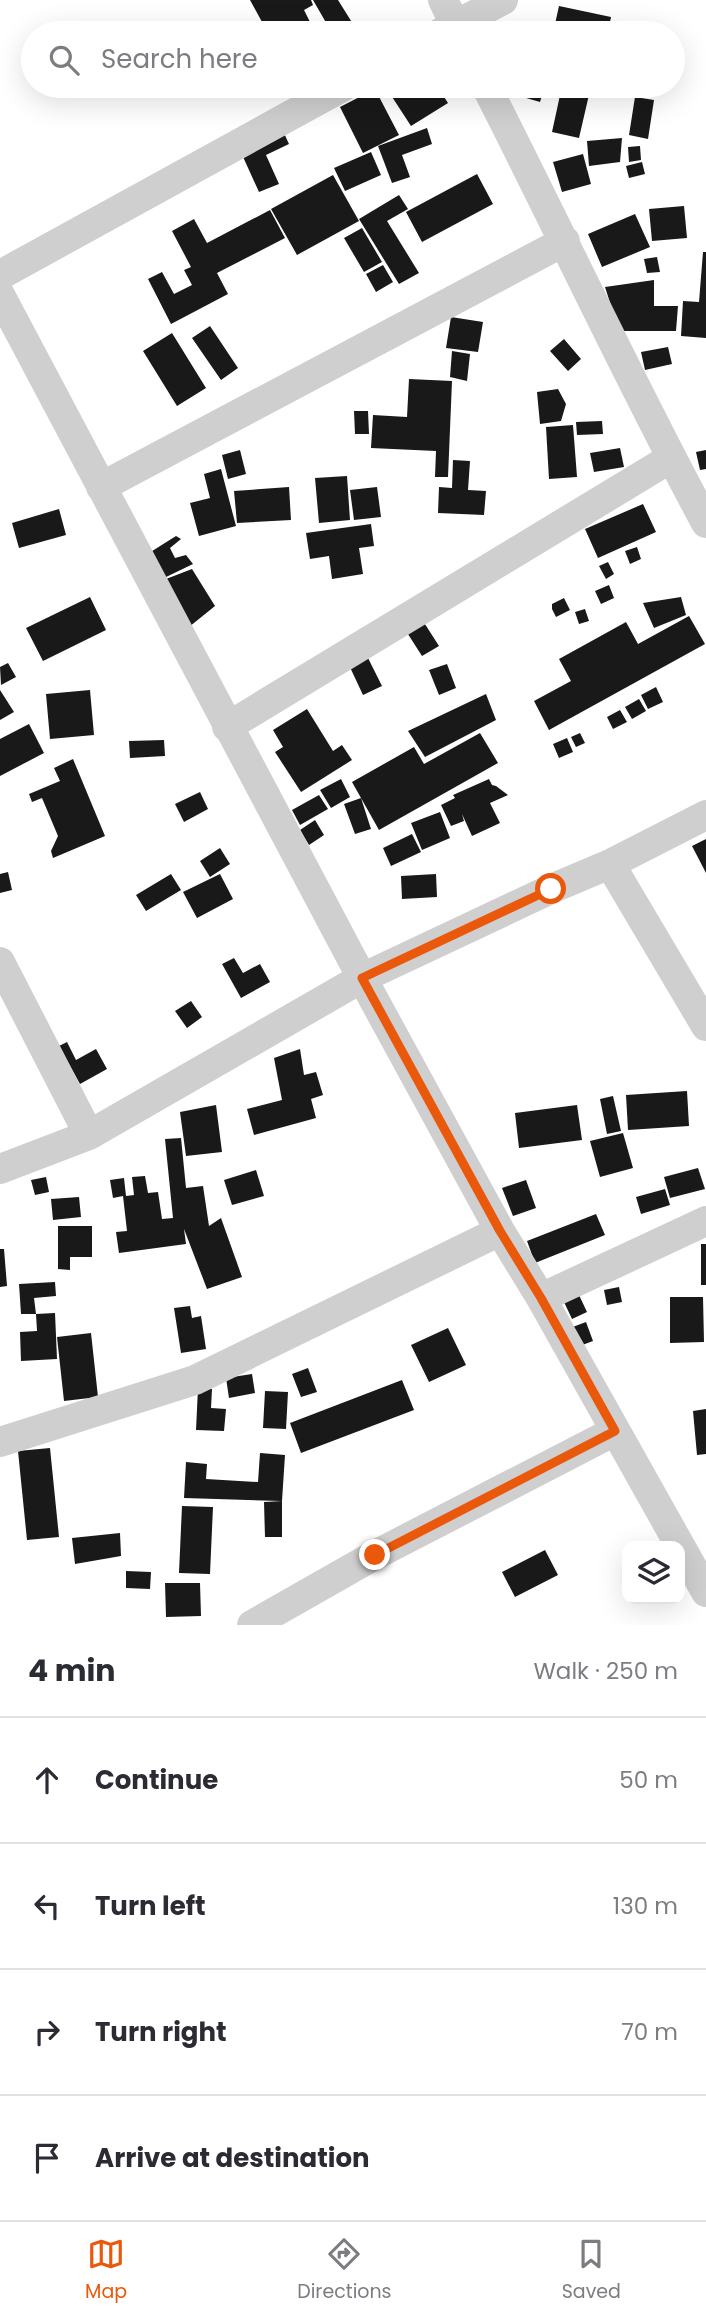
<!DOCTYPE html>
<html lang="en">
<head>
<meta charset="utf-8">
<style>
	body { margin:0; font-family:Poppins,sans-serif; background:#f7f7f7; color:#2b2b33 }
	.controls { position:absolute; right:21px; bottom:21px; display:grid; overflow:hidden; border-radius:14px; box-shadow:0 7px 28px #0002 }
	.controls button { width:63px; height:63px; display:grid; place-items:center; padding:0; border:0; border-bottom:2px solid #e1e1e2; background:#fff; color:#2b2b33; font:35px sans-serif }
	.stop { position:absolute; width:21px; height:21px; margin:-16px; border:5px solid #ea580c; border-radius:50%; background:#fff }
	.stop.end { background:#ea580c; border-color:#fff; box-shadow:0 2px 7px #0008 }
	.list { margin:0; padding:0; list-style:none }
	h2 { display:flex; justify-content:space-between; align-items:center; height:91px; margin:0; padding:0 28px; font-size:30px }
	h2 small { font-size:23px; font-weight:400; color:#7c7c81 }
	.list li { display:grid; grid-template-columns:46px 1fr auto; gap:21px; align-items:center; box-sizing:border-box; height:126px; padding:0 28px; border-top:2px solid #e1e1e2 }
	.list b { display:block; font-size:26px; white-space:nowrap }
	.list em { font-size:23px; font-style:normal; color:#7c7c81 }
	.icon { flex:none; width:38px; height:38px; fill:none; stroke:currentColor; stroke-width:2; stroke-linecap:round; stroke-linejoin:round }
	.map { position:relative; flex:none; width:706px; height:1625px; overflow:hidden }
	.search { position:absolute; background:#fff; box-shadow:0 7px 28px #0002; left:21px; right:21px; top:21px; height:77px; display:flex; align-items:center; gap:18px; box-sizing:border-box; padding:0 24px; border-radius:38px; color:#7c7c81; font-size:26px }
	.sheet { height:595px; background:#fff }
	nav { display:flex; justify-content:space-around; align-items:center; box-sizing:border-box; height:98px; border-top:2px solid #e1e1e2; background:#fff; font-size:19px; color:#7c7c81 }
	nav a { display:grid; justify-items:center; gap:4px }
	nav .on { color:#ea580c }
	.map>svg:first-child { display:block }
	.building { fill:#191919 }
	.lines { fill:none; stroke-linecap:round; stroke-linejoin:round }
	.minor { stroke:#cfcfcf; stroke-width:30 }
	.route { stroke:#ea580c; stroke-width:9 }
</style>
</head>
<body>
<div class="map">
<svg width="706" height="1625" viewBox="0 0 706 1625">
	<rect width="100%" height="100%" fill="#fff"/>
	<path class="building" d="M250 0H311L313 5 304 10 315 32 268 33Z
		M313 0H338L358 32 332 33Z
		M559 6 611 17 608 33H553Z
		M494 23 534 32V33H492Z
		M385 86H407L412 93 423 86H437L448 103 411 126Z
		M511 86H545L540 102 509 93Z
		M562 86 576 87V86H591L579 138 552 132Z
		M375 89 399 135 363 153 340 107Z
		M635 97 654 100 648 139 629 135Z
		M427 128 432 144 402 155 410 177 392 183 378 146Z
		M282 129 289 144 266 155 279 184 259 192 239 148Z
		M622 138 620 162 589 166 587 141Z
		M640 146 641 160 629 162 628 147Z
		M371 152 381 175 345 191 334 168Z
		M583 154 591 184 562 192 553 162Z
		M642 162 645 174 629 178 626 166Z
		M477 174 493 204 422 242 406 212Z
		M333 175 359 221 297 255 271 209Z
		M399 195 408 209 387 221 419 273 399 284 359 219Z
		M684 206 687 238 652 241 649 209Z
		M270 210 285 238 217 273 228 294 171 324 148 279 162 272 174 294 192 285 184 270 191 267 172 231 194 219 207 243Z
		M635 214 650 247 602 267 588 234Z
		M362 228 382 262 364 272 344 238Z
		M703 252H706V338L681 336 683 301 699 302Z
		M657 257 660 272 647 273 644 259Z
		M383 265 393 282 376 292 366 274Z
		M654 280V306H678L676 331H619L605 287Z
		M451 317 483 322 478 352 446 348Z
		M210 326 238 368 221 380 192 338Z
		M172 333 206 388 177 406 143 351Z
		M564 339 581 359 568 371 550 351Z
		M668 347 672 364 645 370 641 352Z
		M452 351 470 354 467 381 450 377Z
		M409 379 452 381 448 477H435L436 451 371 448 373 415 407 417Z
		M558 389 566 404 561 421 540 424 537 392Z
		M354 411H368L369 434H355Z
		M602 421 603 434 577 435 576 422Z
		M573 425 577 477 549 479 546 427Z
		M620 448 624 467 594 472 590 453Z
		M240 450 246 474 228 479 222 455Z
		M706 450V469L700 470 696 452Z
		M453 460 470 461 468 490 486 491 484 515 438 513 439 487 452 488Z
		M221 469 236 526 199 536 190 503 210 498 204 474Z
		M347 476 350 520 319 523 315 478Z
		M289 487 291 520 237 523 234 491Z
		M377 487 381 517 354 520 350 490Z
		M643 504 656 532 598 558 585 529Z
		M59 509 66 535 19 548 12 523Z
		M371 524 374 546 359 548 363 574 332 579 329 556 310 559 306 533Z
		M176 536 181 539 170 548 175 558 186 555 193 564 164 578 149 553Z
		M637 547 641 559 630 564 625 551Z
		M608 562 614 574 606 579 599 566Z
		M192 569 215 606 189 627 166 579Z
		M609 585 614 598 601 604 595 591Z
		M90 597 106 630 43 661 26 628Z
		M681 597 686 615 654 628 643 603Z
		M564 598 570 610 556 617 552 609V604Z
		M585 609 589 621 579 624 575 612Z
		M689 616 705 644 549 730 534 701 571 681 559 659 626 622 638 644Z
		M423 621 439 646 422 656 406 631Z
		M366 654 382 686 363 695 348 663Z
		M8 663 16 677 1 685 0 667Z
		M447 664 456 688 439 695 429 670Z
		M656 687 663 702 648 709 641 695Z
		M0 690 14 712 0 720Z
		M90 690 94 735 50 739 46 694Z
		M486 694 496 720 425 757 408 731Z
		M639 699 646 711 632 719 625 707Z
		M307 709 333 751 342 745 352 760 301 792 275 752 283 747 273 730Z
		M620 710 627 722 613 729 607 717Z
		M29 724 44 753 0 776V739Z
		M480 733 498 763 379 830 352 782 414 747 424 764Z
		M580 733 585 743 576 747 571 737Z
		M567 738 573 752 559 758 553 744Z
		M164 740 165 756 130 758 129 741Z
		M73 759 105 836 53 858 51 851 58 836 42 798 32 802 29 794 60 781 54 768Z
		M341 779 350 797 331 808 320 790Z
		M489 779 492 785 496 786 508 795 490 803 500 823 472 836 462 814 464 821 451 826 441 805 455 798 453 795Z
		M200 792 208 809 184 822 175 804Z
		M319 795 328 809 300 825 292 810Z
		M361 798 371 829 355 834 344 804Z
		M440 812 450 838 422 850 411 823Z
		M315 820 324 835 309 845 300 830Z
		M412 834 421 852 391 866 383 848Z
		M706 839V873L692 846Z
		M220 848 230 864 210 877 200 861Z
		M8 872 12 890 0 893V874Z
		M171 874 181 890 146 911 136 895Z
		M220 874 233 899 197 918 183 892Z
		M436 874 437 897 402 899 401 876Z
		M234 958 243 973 260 964 270 982 241 998 222 964Z
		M191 1001 202 1017 187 1028 175 1011Z
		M67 1042 76 1060 96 1049 107 1069 80 1084 59 1046Z
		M300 1049 304 1075 316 1072 323 1095 311 1099 316 1118 254 1135 247 1109 282 1100 274 1058Z
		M687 1091 689 1126 628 1130 626 1095Z
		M613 1096 621 1131 607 1134 600 1099Z
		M216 1105 222 1152 186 1156 180 1112Z
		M577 1105 582 1140 519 1148 515 1113Z
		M623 1133 633 1168 600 1177 590 1141Z
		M181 1138 186 1188 203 1186 209 1226 221 1218 242 1277 207 1289 184 1229 186 1244 119 1253 116 1232 127 1231 123 1196 113 1198 110 1180 124 1178 126 1196 134 1195 132 1177 145 1176 148 1193 158 1192 162 1219 173 1218 165 1139Z
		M698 1168 705 1189 670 1198 664 1177Z
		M256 1170 264 1196 232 1205 224 1180Z
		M46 1177 49 1192 35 1195 31 1180Z
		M526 1180 536 1208 513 1216 502 1188Z
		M665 1189 670 1205 641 1214 636 1197Z
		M79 1197 81 1217 53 1220 51 1199Z
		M596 1214 605 1235 535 1263 527 1241Z
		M58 1226H92V1257H70V1270L58 1269Z
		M701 1244H706V1285H701Z
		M0 1249H4L7 1286 0 1287Z
		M55 1282 56 1296 34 1298 36 1314 55 1313 57 1359 21 1361 20 1332 37 1331 36 1314H21L19 1284Z
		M619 1287 622 1302 607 1305 604 1290Z
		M579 1295 587 1312 572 1319 564 1302Z
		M670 1297H703L704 1342 670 1343Z
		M190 1306 192 1318 201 1316 206 1349 181 1353 174 1308Z
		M586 1322 593 1341 577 1347 570 1328Z
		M448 1328 466 1365 429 1382 411 1345Z
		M91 1333 98 1397 64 1401 57 1337Z
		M308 1368 317 1392 301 1397 292 1374Z
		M252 1374 255 1393 229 1398 226 1378Z
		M402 1380 414 1410 301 1453 290 1423Z
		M198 1388 212 1389 211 1408 226 1409 224 1431 196 1430Z
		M265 1391 288 1392 286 1429 263 1428Z
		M706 1409V1454L697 1455 693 1411Z
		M50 1448 59 1537 27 1540 18 1451Z
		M260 1453 285 1455 282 1501 184 1498 186 1462 207 1464 206 1479 258 1482Z
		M282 1501V1537H265L264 1502Z
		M182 1506 213 1507 210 1574 179 1573Z
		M120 1533 121 1556 75 1564 72 1538Z
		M545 1550 558 1575 515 1597 502 1572Z
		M126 1571 151 1572 150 1589 126 1588Z
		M165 1583H200L201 1616 166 1617Z"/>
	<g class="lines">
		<path class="minor" d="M443 0 459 33
			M440 33 503 0
			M486 86C560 231 629 380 706 523
			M0 275 344 86
			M0 295 362 978 500 1231 541 1298 706 1592
			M101 487 565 241
			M227 727 671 458
			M610 864 706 1026
			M0 962 89 1135
			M0 1169 89 1135 362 978 551 889 610 864 706 815
			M541 1298 706 1221
			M0 1442 195 1380 500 1231
			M252 1625 375 1555 615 1431"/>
	</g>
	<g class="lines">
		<path class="route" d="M375 1555 615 1431 541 1298 500 1231 362 978 551 889"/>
	</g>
</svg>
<div class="controls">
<button><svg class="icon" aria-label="layers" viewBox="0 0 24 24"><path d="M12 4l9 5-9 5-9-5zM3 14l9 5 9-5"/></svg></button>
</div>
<div class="stop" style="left:551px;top:889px"></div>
<div class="stop end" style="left:375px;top:1555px"></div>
<div class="search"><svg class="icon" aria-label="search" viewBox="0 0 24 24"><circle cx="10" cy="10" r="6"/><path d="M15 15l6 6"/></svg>Search here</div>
</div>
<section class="sheet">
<h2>4 min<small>Walk · 250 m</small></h2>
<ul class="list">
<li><svg class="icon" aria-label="ahead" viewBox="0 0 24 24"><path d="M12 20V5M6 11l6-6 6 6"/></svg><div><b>Continue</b></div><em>50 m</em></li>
<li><svg class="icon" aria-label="left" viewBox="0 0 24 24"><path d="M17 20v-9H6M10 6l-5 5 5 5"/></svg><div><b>Turn left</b></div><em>130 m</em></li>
<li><svg class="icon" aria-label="right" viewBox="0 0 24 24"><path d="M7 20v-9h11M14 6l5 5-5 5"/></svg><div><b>Turn right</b></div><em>70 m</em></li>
<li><svg class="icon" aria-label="arrive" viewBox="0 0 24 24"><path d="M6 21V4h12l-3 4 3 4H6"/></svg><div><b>Arrive at destination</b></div></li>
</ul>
</section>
<nav>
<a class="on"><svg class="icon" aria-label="map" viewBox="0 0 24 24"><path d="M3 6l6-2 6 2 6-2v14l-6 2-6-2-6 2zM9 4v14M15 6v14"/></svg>Map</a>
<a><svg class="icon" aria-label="directions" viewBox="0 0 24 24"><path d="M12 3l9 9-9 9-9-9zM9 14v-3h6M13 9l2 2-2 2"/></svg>Directions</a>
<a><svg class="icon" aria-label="saved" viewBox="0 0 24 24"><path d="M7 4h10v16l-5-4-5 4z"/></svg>Saved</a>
</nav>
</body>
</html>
